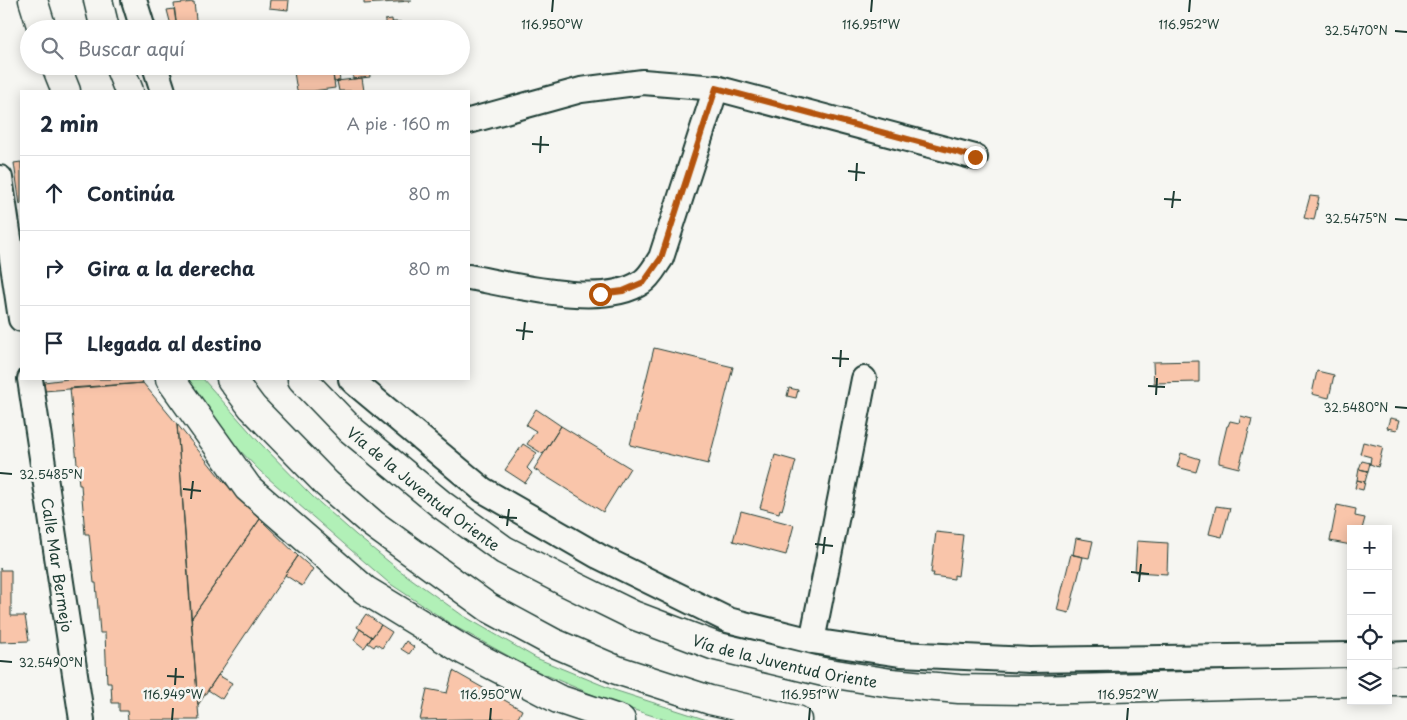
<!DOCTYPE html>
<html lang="es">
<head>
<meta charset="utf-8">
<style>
	body { margin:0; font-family:"Playpen Sans",sans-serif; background:#f2f2f3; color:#1f2937 }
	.controls { position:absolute; right:15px; bottom:15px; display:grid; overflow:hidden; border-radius:0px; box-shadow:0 2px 12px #0003 }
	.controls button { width:45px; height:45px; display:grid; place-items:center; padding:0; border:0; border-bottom:1px solid #e0e1e3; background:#fff; color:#1f2937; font:25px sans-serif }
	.stop { position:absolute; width:15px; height:15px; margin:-11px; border:4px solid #b45309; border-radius:50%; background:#fff }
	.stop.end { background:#b45309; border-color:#fff; box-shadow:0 1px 5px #0008 }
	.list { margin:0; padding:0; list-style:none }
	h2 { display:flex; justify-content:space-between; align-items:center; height:65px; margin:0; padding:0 20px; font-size:21px }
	h2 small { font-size:16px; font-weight:400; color:#747a83 }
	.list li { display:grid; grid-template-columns:32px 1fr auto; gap:15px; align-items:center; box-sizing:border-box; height:75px; padding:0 20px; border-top:1px solid #e0e1e3 }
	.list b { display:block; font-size:19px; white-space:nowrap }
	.list em { font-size:16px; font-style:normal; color:#747a83 }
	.icon { flex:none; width:28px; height:28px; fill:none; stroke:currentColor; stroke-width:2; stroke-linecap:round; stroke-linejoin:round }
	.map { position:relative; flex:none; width:1407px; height:720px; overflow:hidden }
	.search { position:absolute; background:#fff; box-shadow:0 2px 12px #0003; left:20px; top:20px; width:450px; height:55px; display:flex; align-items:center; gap:12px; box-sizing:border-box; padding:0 18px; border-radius:28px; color:#747a83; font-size:19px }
	.panel { position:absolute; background:#fff; box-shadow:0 2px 12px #0003; left:20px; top:90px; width:450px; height:290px; border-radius:0px }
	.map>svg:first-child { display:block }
	.grass { fill:#b1f0b7; stroke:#689676 }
	.building { fill:#f9c5aa; stroke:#1f3d34 }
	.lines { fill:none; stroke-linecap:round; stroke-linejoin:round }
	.minor-casing { stroke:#1f3d34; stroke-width:28 }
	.highway-casing { stroke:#1f3d34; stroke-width:31 }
	.minor { stroke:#f6f6f2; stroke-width:24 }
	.highway { stroke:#f6f6f2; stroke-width:28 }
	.route { stroke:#b45309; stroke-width:6 }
	.ticks { fill:none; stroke:#1f3d34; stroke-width:2 }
	.labels { text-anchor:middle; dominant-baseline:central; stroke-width:5; stroke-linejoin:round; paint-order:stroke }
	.street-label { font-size:15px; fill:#1f3d34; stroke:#f6f6f2 }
	.ticks-label { font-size:12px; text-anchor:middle; fill:#1f3d34; stroke:#f6f6f2; stroke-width:5; stroke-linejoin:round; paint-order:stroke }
</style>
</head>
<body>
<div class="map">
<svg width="1407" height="720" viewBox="0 0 1407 720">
	<rect width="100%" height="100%" fill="#f6f6f2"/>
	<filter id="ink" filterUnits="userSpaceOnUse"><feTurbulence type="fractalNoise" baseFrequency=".02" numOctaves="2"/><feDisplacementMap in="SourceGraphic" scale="10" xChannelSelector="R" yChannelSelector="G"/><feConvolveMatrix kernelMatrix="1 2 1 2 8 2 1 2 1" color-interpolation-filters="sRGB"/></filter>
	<g filter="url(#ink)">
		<path class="grass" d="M184 379H203L258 441 312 496 356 535 399 570 462 615 536 658 614 690 707 720H666L612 703 532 669 454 626 389 583 260 471 217 427Z"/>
		<path class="building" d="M270 0H289L288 10 269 8Z
			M364 0H412V1L364 4Z
			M194 2 197 28 177 29 174 4Z
			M174 9 177 29H172L167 10Z
			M392 19 393 29H385V20Z
			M392 22H401V23L417 22 418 29H393Z
			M382 24 384 29H349Z
			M293 66H332L335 88 313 91H297Z
			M352 66H369L370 77 353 79Z
			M338 67 340 81 334 82 332 68Z
			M362 78 364 91H339L337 81Z
			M21 162V204L20 205 14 163Z
			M1310 196 1319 197 1314 220 1304 218Z
			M654 348 733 367 708 464 630 445Z
			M1199 361V382L1154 383 1153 362Z
			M1317 371 1334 375 1329 398 1312 394Z
			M68 379H142L143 383 44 391V382Z
			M143 383 177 424 199 720H128L127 711H119V703H112L111 683H107L105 633H100L96 583H94L89 534H85L81 485H79L70 388Z
			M789 388 798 390 796 398 787 396Z
			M536 409 561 426 543 454 527 444 536 431 526 425Z
			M1241 416 1252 419 1239 468 1219 463V459L1227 426H1228L1230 421 1239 423Z
			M1390 418 1400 420 1397 430 1387 428Z
			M177 424 223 481 260 519 191 619Z
			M561 426 630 468 603 512 534 469Z
			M1363 442 1383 447 1378 467 1370 464 1371 457 1360 454Z
			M523 444 537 453 527 468 532 473 525 483 505 470Z
			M1181 453 1200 459 1196 472 1177 467Z
			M775 455 796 461 782 510 780 509 779 513 760 508Z
			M1362 461 1370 463 1368 471 1359 469Z
			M1359 469 1368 471 1365 482 1357 480Z
			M1357 480 1365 482 1363 490 1355 488Z
			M1337 505 1356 509 1355 516 1365 518 1362 529H1351V545L1330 541Z
			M1216 506 1230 508 1222 537 1209 534Z
			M741 511 794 525 786 555 733 541Z
			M260 519 298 556 198 705 191 619Z
			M936 532 963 535 958 576 954 575V579L933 576 934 573H931Z
			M1076 538 1093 541 1089 558 1073 555Z
			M1137 541 1168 543 1167 574 1135 572Z
			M1071 554 1083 557 1069 613 1057 610Z
			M298 556 313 569 302 586 285 575Z
			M0 568 1 570H11V616H25L29 641 0 642Z
			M366 614 381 625 372 637 357 627Z
			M381 625 392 632 382 648 376 644 374 647 368 643Z
			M360 629 372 637 364 648 354 640Z
			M406 641 414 647 409 654 401 649Z
			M453 671 522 710 518 718 420 720 427 689 447 693Z
			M218 675 232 683 222 699 208 690Z"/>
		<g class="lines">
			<g class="minor-casing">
				<g id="minor">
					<path d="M134 0 143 29"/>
					<path d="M155 66 163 91"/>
					<path d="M469 121 581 90 643 82 716 88 975 157"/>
					<path d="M0 178 21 319"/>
					<path d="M469 277C513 285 603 309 642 282 650 277 656 265 661 258L716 88"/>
					<path id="s1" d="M30 379 82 720"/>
					<path d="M351 379 355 383 483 490 598 556 728 620 812 641 900 654 1030 660 1351 655"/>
					<path d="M812 641 864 379"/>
					<path d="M1388 655 1407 654"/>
				</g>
			</g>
			<g class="highway-casing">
				<g id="highway">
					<path d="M33 0 42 29"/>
					<path d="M98 0 105 29"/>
					<path d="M56 66 66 91"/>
					<path d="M119 66 129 91"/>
					<path d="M170 379 248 488 365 590 465 651 558 699 621 720"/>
					<path d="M231 379 252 407 327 484 373 524 489 608 552 642 617 670 710 700 797 720"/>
					<path id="s2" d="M302 379 350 429 442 505 504 550 568 583 633 615 715 646 823 672 891 683 959 689 1033 690 1351 682"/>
					<path d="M1388 681H1407"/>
				</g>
			</g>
			<use href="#minor" class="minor"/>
			<use href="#highway" class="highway"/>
		</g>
	</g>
	<g class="lines" filter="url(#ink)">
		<path class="route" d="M600 294 623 291 644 282 661 258 716 88 975 157"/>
	</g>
	<path class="ticks" d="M552 12 553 0M871 12 872 0M1189 12 1190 0M1395 31 1407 32M532 144 549 145M540 153 541 136M848 171 865 173M856 181 857 163M1164 199 1181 200M1172 208 1174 191M1395 219 1407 220M516 330 533 332M523 340 525 322M832 358 849 359M840 367 841 350M1148 386 1165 387M1156 395 1157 378M1395 407 1407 408M0 473 12 474M183 489 201 491M191 499 193 481M499 517 517 518M507 526 509 509M815 544 833 546M823 554 825 537M1131 572 1149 574M1139 582 1141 564M0 661 12 662M167 676 184 677M175 685 176 668M172 720 173 708M490 720 491 708M809 720 810 708M1127 720 1128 708"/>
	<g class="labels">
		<g class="street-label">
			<text stroke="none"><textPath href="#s2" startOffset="164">Vía de la Juventud Oriente</textPath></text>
			<text stroke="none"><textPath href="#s1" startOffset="188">Calle Mar Bermejo</textPath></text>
			<text stroke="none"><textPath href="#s2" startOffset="569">Vía de la Juventud Oriente</textPath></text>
		</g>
	</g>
	<g class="ticks-label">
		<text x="552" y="29">116.950°W</text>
		<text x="871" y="29">116.951°W</text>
		<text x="1189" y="29">116.952°W</text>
		<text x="1356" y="35">32.5470°N</text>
		<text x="1356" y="223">32.5475°N</text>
		<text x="1356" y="412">32.5480°N</text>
		<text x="51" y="479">32.5485°N</text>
		<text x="51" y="667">32.5490°N</text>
		<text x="173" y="699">116.949°W</text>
		<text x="491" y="699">116.950°W</text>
		<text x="810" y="699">116.951°W</text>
		<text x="1128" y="699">116.952°W</text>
	</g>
</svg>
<div class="controls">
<button>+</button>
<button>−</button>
<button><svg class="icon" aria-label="locate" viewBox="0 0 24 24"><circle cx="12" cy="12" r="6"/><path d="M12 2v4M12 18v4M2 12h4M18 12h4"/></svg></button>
<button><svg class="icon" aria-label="layers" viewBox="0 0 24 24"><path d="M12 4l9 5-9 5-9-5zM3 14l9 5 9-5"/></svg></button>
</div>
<div class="stop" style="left:600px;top:294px"></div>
<div class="stop end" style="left:975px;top:157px"></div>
<div class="search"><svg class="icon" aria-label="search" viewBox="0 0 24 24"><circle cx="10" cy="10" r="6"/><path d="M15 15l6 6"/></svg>Buscar aquí</div>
<section class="panel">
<h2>2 min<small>A pie · 160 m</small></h2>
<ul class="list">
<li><svg class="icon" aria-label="ahead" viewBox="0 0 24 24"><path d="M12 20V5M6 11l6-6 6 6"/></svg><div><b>Continúa</b></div><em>80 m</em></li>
<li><svg class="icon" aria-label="right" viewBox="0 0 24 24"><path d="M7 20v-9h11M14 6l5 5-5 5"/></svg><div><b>Gira a la derecha</b></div><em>80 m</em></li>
<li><svg class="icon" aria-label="arrive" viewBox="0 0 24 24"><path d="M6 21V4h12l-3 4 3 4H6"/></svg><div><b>Llegada al destino</b></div></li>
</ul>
</section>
</div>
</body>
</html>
